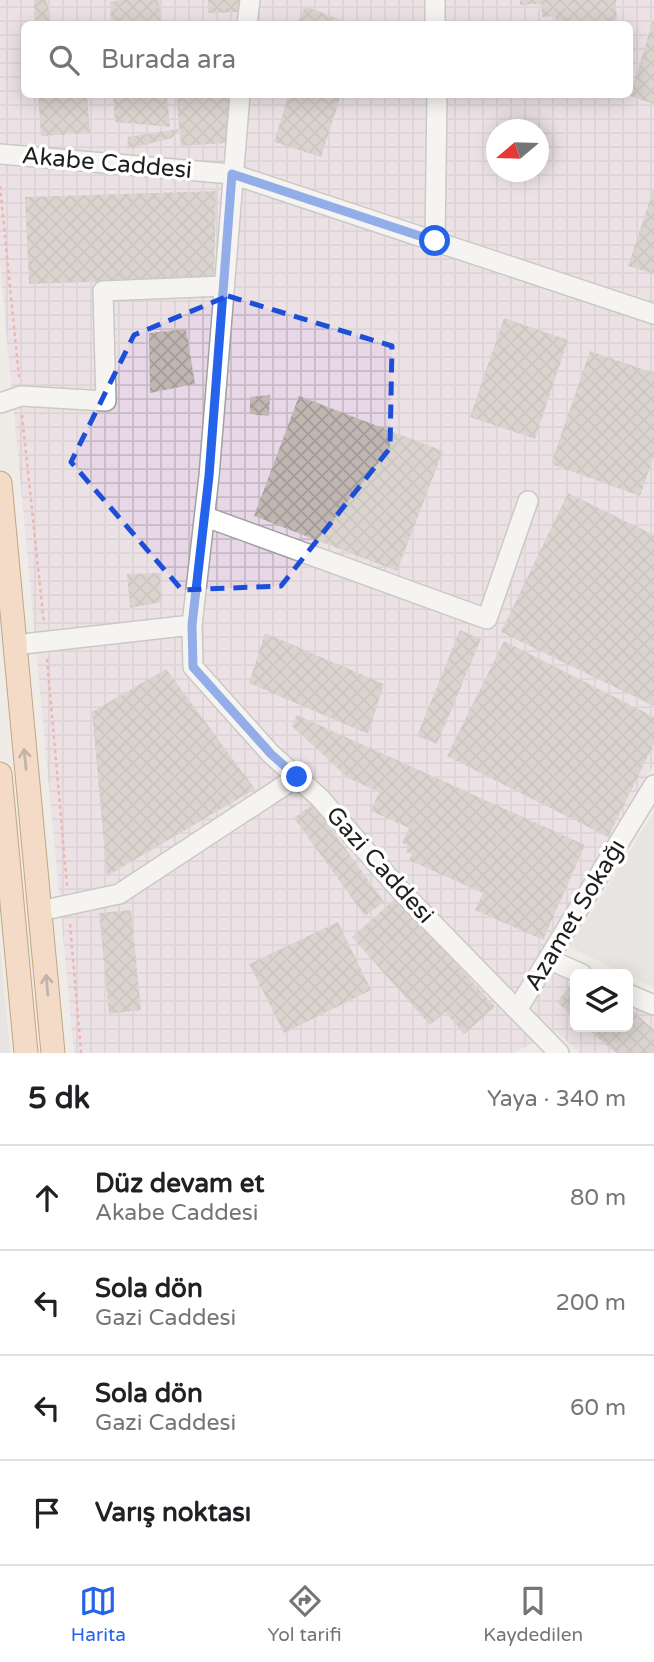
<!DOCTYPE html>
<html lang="tr">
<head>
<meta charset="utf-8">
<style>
	body { margin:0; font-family:"Varela Round",sans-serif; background:#f6f6f6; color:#202124 }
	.controls { position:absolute; right:21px; bottom:21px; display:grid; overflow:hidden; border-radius:10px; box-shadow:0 4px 18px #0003 }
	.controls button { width:63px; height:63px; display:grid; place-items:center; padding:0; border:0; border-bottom:2px solid #e0e0e0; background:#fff; color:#202124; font:35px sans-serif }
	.compass { position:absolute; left:486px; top:119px; width:63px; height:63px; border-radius:50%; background:#fff; box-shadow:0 4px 18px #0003; rotate:251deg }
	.stop { position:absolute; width:21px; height:21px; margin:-16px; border:5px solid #2563eb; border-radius:50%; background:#fff }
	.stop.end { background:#2563eb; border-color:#fff; box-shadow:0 2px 7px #0008 }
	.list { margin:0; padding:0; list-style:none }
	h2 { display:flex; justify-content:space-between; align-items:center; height:91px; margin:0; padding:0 28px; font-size:30px }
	h2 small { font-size:23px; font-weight:400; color:#757577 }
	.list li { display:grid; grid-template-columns:46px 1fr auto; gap:21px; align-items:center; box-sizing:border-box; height:105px; padding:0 28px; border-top:2px solid #e0e0e0 }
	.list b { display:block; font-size:26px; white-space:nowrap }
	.list p { margin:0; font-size:23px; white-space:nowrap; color:#757577 }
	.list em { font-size:23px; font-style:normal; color:#757577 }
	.icon { flex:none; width:38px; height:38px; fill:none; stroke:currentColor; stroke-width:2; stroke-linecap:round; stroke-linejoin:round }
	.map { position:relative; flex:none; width:654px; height:1053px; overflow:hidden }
	.search { position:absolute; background:#fff; box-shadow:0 4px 18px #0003; left:21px; right:21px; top:21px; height:77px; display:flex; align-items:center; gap:18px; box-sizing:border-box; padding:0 24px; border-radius:10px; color:#757577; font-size:26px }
	.sheet { height:511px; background:#fff }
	nav { display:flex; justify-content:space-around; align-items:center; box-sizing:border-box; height:98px; border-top:2px solid #e0e0e0; background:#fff; font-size:19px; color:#757577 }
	nav a { display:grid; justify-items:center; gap:4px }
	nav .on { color:#2563eb }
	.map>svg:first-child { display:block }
	.residential { fill:#dddcdc }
	.industrial { fill:url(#industrial-grid); fill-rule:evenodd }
	.building { fill:url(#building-cross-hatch) }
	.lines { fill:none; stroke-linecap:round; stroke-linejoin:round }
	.minor-casing { stroke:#a0a0a0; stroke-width:22 }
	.major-casing { stroke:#945206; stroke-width:25 }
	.path { stroke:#f47175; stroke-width:2.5; stroke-dasharray:3.5 3.5; stroke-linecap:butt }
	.minor { stroke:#fff; stroke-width:19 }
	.major { stroke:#f8c7a2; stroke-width:23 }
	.oneway { stroke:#8c7360 }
	.route { stroke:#2563eb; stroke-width:9 }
	.marked { fill:none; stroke:#1d4ed8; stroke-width:5; stroke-dasharray:14 9; stroke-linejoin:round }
	.labels { text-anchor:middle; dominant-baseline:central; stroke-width:7; stroke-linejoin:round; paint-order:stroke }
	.street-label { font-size:24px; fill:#1f1f1f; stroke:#fff }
</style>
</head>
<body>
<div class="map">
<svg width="654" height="1053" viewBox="0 0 654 1053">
	<defs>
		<pattern id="industrial-grid" width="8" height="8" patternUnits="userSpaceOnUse" patternTransform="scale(1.75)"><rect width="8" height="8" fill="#e8d8e7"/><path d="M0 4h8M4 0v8" fill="none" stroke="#c7b9c6"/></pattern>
		<pattern id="building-cross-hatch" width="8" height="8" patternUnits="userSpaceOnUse" patternTransform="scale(1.75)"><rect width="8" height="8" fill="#c0b6b2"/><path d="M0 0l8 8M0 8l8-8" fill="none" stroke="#a59c99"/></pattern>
	</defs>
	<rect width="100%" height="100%" fill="#efebe6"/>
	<path class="residential" d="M654 812V988L570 947Z
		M0 944 10 1053H0Z"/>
	<path class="industrial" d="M0 0H654V765L535 960 575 979V1027H628V999L654 1009V1053H580L555 1031 514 1053H74L0 264ZM24 24H630V94H24ZM496 130H538V172H496Z"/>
	<path class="building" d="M34 0H47L50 23 36 24Z
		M119 0H159L161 24H111L110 2Z
		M208 0H239V12L208 13Z
		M520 0H616L617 24H556L555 16 542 17 541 4 520 5Z
		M305 6 351 24H297Z
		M653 20H654V104L630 96Z
		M38 94H87L90 133 41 136Z
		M113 94H167L170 127 115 122Z
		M176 94H233L226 143 181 146Z
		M289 94 341 95 321 157 274 142Z
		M179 129 172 138 127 149 128 137Z
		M654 188V274L628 266Z
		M216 191 214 278 29 284 25 197Z
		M504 318 568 340 535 439 470 417Z
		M186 329 195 384 150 393 149 333Z
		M590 351 654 373V456L640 496 551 464Z
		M270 395 269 416 250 414V397Z
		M299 396 443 451 397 571 254 516Z
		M568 493 654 535V706L501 632Z
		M160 573 162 602 130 608 127 574Z
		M460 630 481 639 437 744 417 736Z
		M265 633 384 684 368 734 249 683Z
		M504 641 654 717V744L608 837 447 756Z
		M166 669 255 789 107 876 92 712Z
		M297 715 585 845 543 940 475 910 483 893 409 860 412 854 406 852 408 845 402 843 409 828 371 811 379 792 348 778 292 726Z
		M313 804 384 902 365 916 294 818Z
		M397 897 495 1007 464 1034 445 1012 430 1025 352 937Z
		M131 910 141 1010 109 1014 99 913Z
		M338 922 371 990 284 1033 249 964Z
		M572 984 575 986V1018L557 1002Z
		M628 1007 654 1030V1053H616L585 1027H628Z"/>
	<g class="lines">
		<g class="minor-casing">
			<path id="minor" d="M435 0V24
				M247 24 250 0
				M240 94 209 476 192 625 193 667 271 754 320 798 399 889 559 1053
				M0 154 232 174 654 314
				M435 241 437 94
				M0 403 21 396 106 401 103 291 224 286
				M206 517 487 619 528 501
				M14 645 192 625
				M40 911 119 894 297 777
				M548 959 582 974
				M628 994 654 1005
				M517 1010 654 785"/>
		</g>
		<g class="major-casing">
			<path id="major" d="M0 483 53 1053
				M0 774 26 1053"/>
		</g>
		<path class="path" d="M0 186 19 377
			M22 415 44 624
			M47 659 67 886
			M70 924 81 1053"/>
		<use href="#minor" class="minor"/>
		<use href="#major" class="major"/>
	</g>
	<defs><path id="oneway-shaft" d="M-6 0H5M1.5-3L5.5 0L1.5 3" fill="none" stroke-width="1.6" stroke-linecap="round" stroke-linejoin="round" transform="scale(1.75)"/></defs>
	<g class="oneway">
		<use href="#oneway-shaft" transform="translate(25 759) rotate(-96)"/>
		<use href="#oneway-shaft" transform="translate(47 985) rotate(-95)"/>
	</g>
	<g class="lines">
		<path class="route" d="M297 777 271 754 193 667 192 625 209 476 232 174 435 241"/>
	</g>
	<path d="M0 0H654V1053H0ZM228 296 392 346 390 448 281 586 182 590 71 462 134 335Z" fill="#efebe6" fill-opacity=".55" fill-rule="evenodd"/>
	<path class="marked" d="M228 296 392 346 390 448 281 586 182 590 71 462 134 335Z"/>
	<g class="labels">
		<g class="street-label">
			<text transform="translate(107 163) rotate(5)">Akabe Caddesi</text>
			<text transform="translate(380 865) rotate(48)">Gazi Caddesi</text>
			<text transform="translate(575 915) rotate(-59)">Azamet Sokağı</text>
		</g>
	</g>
</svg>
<div class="controls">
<button><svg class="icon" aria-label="layers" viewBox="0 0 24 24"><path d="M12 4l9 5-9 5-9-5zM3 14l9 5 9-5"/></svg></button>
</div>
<svg class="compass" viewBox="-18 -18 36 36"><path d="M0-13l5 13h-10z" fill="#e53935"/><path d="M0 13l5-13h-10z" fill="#757577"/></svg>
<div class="stop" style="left:435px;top:241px"></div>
<div class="stop end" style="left:297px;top:777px"></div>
<div class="search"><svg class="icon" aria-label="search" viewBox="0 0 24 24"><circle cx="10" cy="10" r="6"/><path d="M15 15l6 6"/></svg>Burada ara</div>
</div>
<section class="sheet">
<h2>5 dk<small>Yaya · 340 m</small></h2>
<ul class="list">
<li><svg class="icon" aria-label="ahead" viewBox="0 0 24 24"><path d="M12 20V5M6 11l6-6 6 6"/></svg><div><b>Düz devam et</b><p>Akabe Caddesi</p></div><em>80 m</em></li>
<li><svg class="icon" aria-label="left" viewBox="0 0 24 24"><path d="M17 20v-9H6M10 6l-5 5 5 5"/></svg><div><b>Sola dön</b><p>Gazi Caddesi</p></div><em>200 m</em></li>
<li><svg class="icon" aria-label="left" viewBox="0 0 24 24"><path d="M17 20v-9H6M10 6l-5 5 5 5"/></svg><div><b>Sola dön</b><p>Gazi Caddesi</p></div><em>60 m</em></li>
<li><svg class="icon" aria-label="arrive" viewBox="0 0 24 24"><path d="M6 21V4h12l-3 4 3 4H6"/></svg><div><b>Varış noktası</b></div></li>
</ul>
</section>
<nav>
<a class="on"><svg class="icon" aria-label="map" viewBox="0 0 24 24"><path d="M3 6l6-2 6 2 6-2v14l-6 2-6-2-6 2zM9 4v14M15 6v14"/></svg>Harita</a>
<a><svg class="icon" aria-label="directions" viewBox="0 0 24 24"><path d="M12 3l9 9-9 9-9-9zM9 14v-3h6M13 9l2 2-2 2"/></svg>Yol tarifi</a>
<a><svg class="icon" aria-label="saved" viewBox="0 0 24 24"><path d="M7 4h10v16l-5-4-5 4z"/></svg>Kaydedilen</a>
</nav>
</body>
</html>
